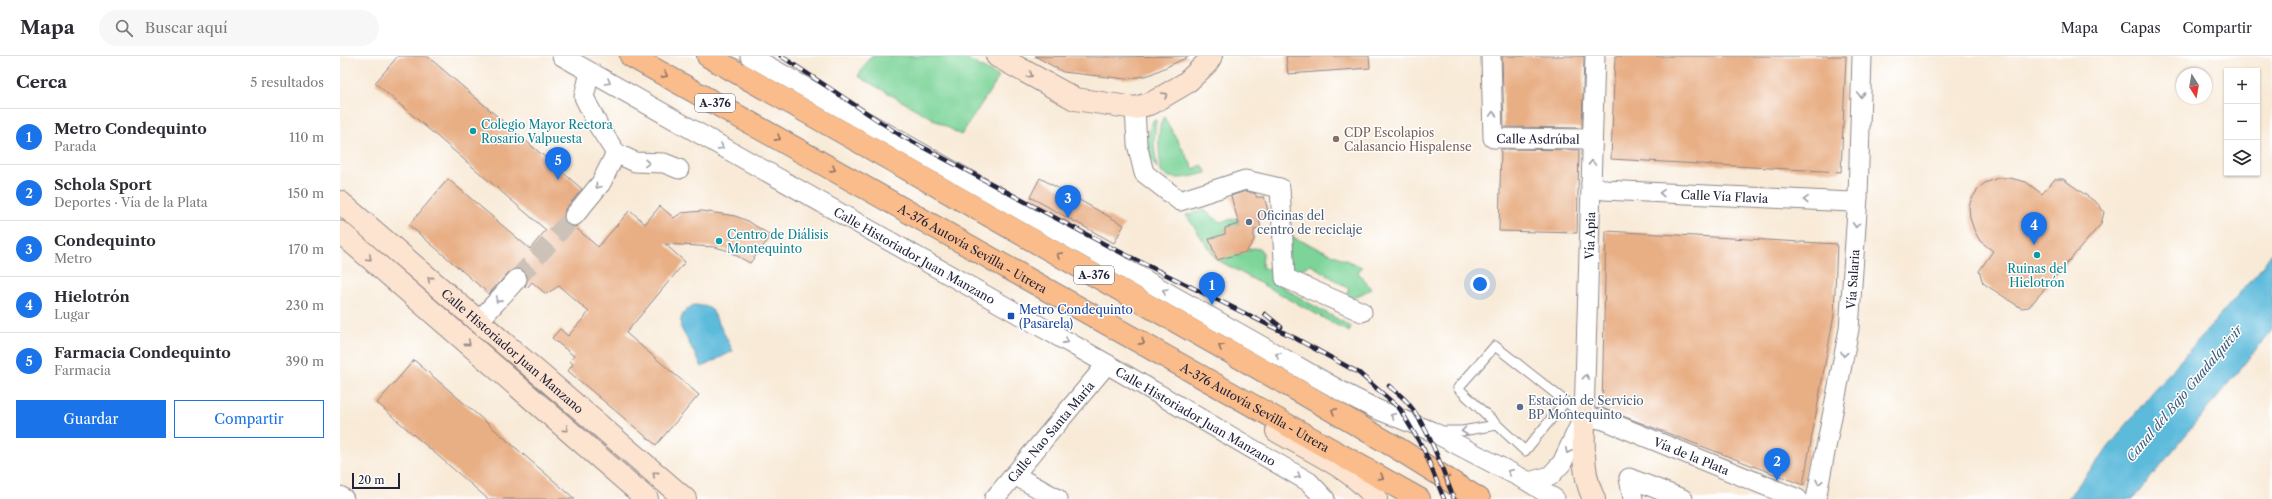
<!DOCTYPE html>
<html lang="es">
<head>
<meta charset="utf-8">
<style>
	body { margin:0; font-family:"Libre Caslon Text",serif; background:#f7f7f7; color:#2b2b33 }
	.controls { position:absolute; right:12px; top:12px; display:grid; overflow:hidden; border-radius:0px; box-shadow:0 1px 3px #0004 }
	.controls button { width:36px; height:36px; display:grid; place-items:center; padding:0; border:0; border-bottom:1px solid #e1e1e2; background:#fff; color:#2b2b33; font:20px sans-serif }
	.compass { position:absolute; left:1836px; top:12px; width:36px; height:36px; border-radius:50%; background:#fff; box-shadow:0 1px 3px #0004; rotate:169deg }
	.scale { position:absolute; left:12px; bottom:10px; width:48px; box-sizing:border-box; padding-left:4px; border:2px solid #22223b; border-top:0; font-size:11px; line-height:14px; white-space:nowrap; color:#22223b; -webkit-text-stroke:3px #fff; paint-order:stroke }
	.you { position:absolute; left:1140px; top:228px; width:14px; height:14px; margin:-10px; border:3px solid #fff; border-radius:50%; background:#1a73e8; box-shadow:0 0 0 6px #1a73e833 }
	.badge { display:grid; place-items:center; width:26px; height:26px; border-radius:50%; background:#1a73e8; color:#fff; font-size:13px; font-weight:700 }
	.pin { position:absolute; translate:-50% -33px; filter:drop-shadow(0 1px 2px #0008) }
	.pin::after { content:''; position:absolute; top:21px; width:14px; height:12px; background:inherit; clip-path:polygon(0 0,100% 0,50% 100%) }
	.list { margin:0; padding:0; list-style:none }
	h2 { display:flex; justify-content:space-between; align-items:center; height:52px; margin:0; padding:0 16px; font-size:17px }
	h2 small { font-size:13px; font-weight:400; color:#7c7c81 }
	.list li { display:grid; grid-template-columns:26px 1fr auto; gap:12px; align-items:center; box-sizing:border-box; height:56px; padding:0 16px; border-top:1px solid #e1e1e2 }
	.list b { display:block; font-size:15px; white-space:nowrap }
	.list p { margin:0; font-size:13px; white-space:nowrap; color:#7c7c81 }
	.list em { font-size:13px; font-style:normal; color:#7c7c81 }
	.actions { display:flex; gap:8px; padding:12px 16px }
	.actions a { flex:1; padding:9px 0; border:1px solid #1a73e8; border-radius:0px; text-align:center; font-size:14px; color:#1a73e8 }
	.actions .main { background:#1a73e8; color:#fff }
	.icon { flex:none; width:22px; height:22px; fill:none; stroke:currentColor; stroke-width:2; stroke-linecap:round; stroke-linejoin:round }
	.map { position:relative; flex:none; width:1932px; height:443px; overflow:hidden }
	header { display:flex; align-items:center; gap:24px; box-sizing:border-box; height:56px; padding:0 20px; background:#fff; border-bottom:1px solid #e1e1e2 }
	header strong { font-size:19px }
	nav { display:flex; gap:22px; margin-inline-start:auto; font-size:14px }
	.search { width:280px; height:36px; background:#f7f7f7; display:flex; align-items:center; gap:10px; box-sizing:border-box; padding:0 14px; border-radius:22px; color:#7c7c81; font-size:15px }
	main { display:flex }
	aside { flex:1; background:#fff }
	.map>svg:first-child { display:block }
	.green { fill:#7cd498; stroke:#4f7b6a }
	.water { fill:#5cbadb; stroke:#3f6e8b }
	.building { fill:#e8ae84 }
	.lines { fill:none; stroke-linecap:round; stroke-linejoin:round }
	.street-tunnel { stroke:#cdc2b8; stroke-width:19; stroke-dasharray:19 10; stroke-linecap:butt }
	.lane-casing { stroke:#8d8689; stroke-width:11 }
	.street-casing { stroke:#8d8689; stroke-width:21 }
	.secondary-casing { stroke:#8d8689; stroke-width:24 }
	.primary-casing { stroke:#8d8689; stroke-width:24 }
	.lane { stroke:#fff; stroke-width:9 }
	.street { stroke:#fff; stroke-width:19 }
	.secondary { stroke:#fde4d0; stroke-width:22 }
	.primary { stroke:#f9bc8a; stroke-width:22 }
	.rail-casing { stroke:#22223b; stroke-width:4.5 }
	.rail { stroke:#fff; stroke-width:3; stroke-dasharray:9; stroke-linecap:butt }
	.oneway { stroke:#8e6f62 }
	.oneway2 { stroke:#9a8d8d }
	.oneway3 { stroke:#9c9ca7 }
	.culture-dot { fill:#0f9aa8; stroke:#fff; stroke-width:1.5 }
	.education-dot { fill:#8d6e63; stroke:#fff; stroke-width:1.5 }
	.service-dot { fill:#5c6f8a; stroke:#fff; stroke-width:1.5 }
	.transit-dot { fill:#1a4fb4; stroke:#fff; stroke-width:1.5 }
	.labels { text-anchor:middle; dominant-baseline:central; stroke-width:3; stroke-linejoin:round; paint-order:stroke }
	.shield { fill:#fff; stroke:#646476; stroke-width:1 }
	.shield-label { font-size:11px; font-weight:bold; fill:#22223b }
	.culture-label { font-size:12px; fill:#0d838f; stroke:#fff; text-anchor:start }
	.education-label { font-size:12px; fill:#785e54; stroke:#fff; text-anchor:start }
	.street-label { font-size:12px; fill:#22223b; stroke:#fff }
	.service-label { font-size:12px; fill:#4e5e75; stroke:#fff; text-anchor:start }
	.transit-label { font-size:12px; fill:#164399; stroke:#fff; text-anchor:start }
	.water-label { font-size:13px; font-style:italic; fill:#395f7b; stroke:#fff }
</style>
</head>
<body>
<header>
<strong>Mapa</strong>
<div class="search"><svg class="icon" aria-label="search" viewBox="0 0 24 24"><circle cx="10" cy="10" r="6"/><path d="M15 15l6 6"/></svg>Buscar aquí</div>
<nav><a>Mapa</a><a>Capas</a><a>Compartir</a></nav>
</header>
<main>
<aside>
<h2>Cerca<small>5 resultados</small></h2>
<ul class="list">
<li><span class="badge">1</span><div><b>Metro Condequinto</b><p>Parada</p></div><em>110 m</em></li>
<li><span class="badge">2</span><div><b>Schola Sport</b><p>Deportes · Vía de la Plata</p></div><em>150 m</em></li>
<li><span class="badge">3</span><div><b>Condequinto</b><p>Metro</p></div><em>170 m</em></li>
<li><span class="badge">4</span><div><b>Hielotrón</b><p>Lugar</p></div><em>230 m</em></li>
<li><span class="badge">5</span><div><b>Farmacia Condequinto</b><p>Farmacia</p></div><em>390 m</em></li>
</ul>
<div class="actions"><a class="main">Guardar</a><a>Compartir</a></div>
</aside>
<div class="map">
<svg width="1932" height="443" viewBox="0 0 1932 443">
	<rect width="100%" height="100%" fill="#fff"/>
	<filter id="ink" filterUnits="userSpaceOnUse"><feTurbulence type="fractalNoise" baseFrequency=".025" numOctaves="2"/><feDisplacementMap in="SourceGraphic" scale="8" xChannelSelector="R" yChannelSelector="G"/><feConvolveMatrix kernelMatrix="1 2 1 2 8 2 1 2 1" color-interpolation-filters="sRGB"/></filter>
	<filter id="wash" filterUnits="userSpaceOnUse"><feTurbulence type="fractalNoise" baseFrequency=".012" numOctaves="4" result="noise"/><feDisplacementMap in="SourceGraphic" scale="16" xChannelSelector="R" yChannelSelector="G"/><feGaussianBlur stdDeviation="0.9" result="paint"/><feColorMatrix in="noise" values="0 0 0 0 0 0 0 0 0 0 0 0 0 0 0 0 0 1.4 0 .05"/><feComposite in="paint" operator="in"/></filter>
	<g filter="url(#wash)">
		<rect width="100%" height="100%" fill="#f8ead7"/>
		<path class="green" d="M531 0H622L659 21 621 79 518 20Z
			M824 61 854 113 862 109 867 117C852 120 834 127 821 116 820 100 815 75 824 61Z
			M816 64 814 88 817 112C805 97 805 82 813 65Z
			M864 154 880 166 897 162 899 168 885 173V178L896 199 913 192 920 193 923 197 922 212C942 213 930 222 942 230 963 245 988 257 1011 271L1009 276 876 203 846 159Z
			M952 181 1022 211 1018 216 1031 233 1007 245 1004 243 1009 233 970 208 956 217C942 211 950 193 952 181Z"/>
		<path class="water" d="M1932 197V274L1793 443H1727L1811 338 1919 215Z
			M354 249 365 250 372 254 393 295 362 311 341 272C339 261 344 254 354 249Z"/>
		<g id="blocks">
			<path class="building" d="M58 0H87L242 133 225 153 224 164 232 171 238 170 236 172 258 191 290 154 305 168 320 150 334 162 341 157 362 155 395 160 408 165 431 180 410 207 386 194 375 191 325 188 345 206 286 277 359 339 316 389 228 315 233 308 230 305 234 300 212 282 220 273 228 280 249 256 219 230 206 238 192 226 187 232 185 230 187 219 179 212 169 216 149 238 69 169 108 123 190 193 206 174 35 27Z
				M695 0 763 1 850 0 809 19 786 23 723 16Z
				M946 0H1029L1030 12 948 18Z
				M1162 0H1244L1242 72 1164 71Z
				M1275 0H1506L1501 116 1271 103Z
				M1161 93 1239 94 1237 177 1159 175Z
				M700 122 784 169 774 187 690 141Z
				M1658 122H1670L1686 126 1702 138 1715 123H1723L1757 147 1764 156 1761 168 1689 251 1681 252 1643 227 1639 215 1653 195 1640 185 1634 174 1630 162 1629 150 1632 142 1639 132 1645 127Z
				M906 135 916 138V141H924L930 161 919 164 921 172 914 174V184L906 196 877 204 869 183 885 178V172L899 168 891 140Z
				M1266 175 1497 188 1494 259 1463 429 1262 352Z
				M74 304 235 443H148L37 347Z"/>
		</g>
	</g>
	<g filter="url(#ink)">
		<use href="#blocks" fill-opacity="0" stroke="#8d8689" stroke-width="1"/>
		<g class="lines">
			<path class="street-tunnel" d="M177 223 234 160"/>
			<g class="lane-casing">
				<path id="lane" d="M1225 346 1185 395 1118 332 1155 290 1244 360
					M1101 375H1122L1157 369"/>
			</g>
			<g class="street-casing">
				<g id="street">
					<path id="s1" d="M222 0 767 308 969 426 985 443"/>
					<path d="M410 0 1008 339 1036 353 1091 375 1189 426 1215 443"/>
					<path id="s2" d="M1151 0 1153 82 1252 83"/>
					<path d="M250 16 244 41 259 71 276 97 295 106 324 107 339 113"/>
					<path d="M795 52 797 88 804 117 840 145 905 124 940 132 945 222 1022 256"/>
					<path id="s3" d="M1251 128 1264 134 1511 146 1518 141"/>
					<path d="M234 160 261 127 276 97"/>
					<path d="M139 265 177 223"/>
					<path id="s4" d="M1244 360 1264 364 1458 443"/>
					<path d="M674 419 718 443"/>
					<path id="s5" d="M1189 426 1210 420 1222 407 1244 360 1255 0"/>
					<path d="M0 440 4 443"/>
					<path id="s6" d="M654 443 767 308"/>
					<path d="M1293 443 1289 422 1343 443"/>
					<path id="s7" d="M1476 443 1509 273 1518 141 1522 0"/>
				</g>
			</g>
			<g class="secondary-casing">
				<g id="secondary">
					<path d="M657 0 735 43 795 52 812 47 846 27 867 7 871 0"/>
					<path id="s8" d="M0 146 345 443"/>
					<path d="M0 176 307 443"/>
					<path d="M1244 360C1244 388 1241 417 1254 443"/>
					<path d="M937 375C969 394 1014 413 1036 443"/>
				</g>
			</g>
			<g class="primary-casing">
				<g id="primary">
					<path id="s9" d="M291 0 1079 443"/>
					<path d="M368 0 964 338 1057 392 1139 443"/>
				</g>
			</g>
			<use href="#lane" class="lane"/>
			<use href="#street" class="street"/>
			<use href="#secondary" class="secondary"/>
			<use href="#primary" class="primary"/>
			<g class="rail-casing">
				<path id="rail" d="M441 0 560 79 770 191 955 282 1019 317 1060 353 1084 394 1104 443
					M925 258 941 271
					M1049 330C1055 335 1062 340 1067 346 1090 373 1101 411 1114 443"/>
			</g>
			<use href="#rail" class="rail"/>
		</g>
		<defs><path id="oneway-chevron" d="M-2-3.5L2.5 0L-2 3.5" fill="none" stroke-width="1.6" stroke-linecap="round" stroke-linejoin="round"/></defs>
		<g class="oneway">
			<use href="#oneway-chevron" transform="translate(325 19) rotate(29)"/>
			<use href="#oneway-chevron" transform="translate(438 82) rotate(29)"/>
			<use href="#oneway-chevron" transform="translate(493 113) rotate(29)"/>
			<use href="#oneway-chevron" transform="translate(719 199) rotate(-150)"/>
			<use href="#oneway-chevron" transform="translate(802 286) rotate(29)"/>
			<use href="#oneway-chevron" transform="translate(881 291) rotate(-150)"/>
			<use href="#oneway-chevron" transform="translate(994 355) rotate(-150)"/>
			<use href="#oneway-chevron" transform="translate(1041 421) rotate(30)"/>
			<use href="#oneway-chevron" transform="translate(1106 422) rotate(-148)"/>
		</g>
		<g class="oneway2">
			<use href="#oneway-chevron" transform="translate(690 19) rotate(30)"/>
			<use href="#oneway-chevron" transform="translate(825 39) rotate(-30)"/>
			<use href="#oneway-chevron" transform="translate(29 202) rotate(41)"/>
			<use href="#oneway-chevron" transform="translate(90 223) rotate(-139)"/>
			<use href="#oneway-chevron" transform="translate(128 287) rotate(41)"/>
			<use href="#oneway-chevron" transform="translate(226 373) rotate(41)"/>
			<use href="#oneway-chevron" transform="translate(315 418) rotate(-139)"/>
		</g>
		<g class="oneway3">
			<use href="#oneway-chevron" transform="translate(268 26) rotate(30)"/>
			<use href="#oneway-chevron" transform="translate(1521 39) rotate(92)"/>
			<use href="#oneway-chevron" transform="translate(1153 58) rotate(-92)"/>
			<use href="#oneway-chevron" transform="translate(381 91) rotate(30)"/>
			<use href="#oneway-chevron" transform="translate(307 107) rotate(2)"/>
			<use href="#oneway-chevron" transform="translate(1252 107) rotate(-88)"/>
			<use href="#oneway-chevron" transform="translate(258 130) rotate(127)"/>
			<use href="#oneway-chevron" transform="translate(1322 137) rotate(-177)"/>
			<use href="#oneway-chevron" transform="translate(1466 144) rotate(-177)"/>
			<use href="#oneway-chevron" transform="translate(1516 169) rotate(94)"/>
			<use href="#oneway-chevron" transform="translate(825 235) rotate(-150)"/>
			<use href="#oneway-chevron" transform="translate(158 244) rotate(132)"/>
			<use href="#oneway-chevron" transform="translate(726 285) rotate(29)"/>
			<use href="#oneway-chevron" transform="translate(1504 298) rotate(101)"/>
			<use href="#oneway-chevron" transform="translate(938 299) rotate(-150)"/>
			<use href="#oneway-chevron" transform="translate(1246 321) rotate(-87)"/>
			<use href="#oneway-chevron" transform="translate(1053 360) rotate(-158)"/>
			<use href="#oneway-chevron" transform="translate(1124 375) rotate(173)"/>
			<use href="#oneway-chevron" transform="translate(1228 395) rotate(116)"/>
			<use href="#oneway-chevron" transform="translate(1170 416) rotate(-154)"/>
			<use href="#oneway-chevron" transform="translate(958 420) rotate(30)"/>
			<use href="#oneway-chevron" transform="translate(1479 426) rotate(101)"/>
		</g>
	</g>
	<g class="culture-dot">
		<circle cx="133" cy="75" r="4"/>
		<circle cx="379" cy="185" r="4"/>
		<circle cx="1697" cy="199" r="4"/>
	</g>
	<circle class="education-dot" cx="996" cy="83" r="4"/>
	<g class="service-dot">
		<circle cx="909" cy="166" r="4"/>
		<circle cx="1180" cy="351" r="4"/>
	</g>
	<rect class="transit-dot" x="667" y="256" width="8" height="8" rx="2"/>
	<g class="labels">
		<g class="shield">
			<rect x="355" y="38" width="40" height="18" rx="3"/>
			<rect x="734" y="210" width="40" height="18" rx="3"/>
		</g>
		<g class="shield-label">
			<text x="375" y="47">A-376</text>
			<text x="754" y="219">A-376</text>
		</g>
		<g class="culture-label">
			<text x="141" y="68">Colegio Mayor Rectora<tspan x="141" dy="14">Rosario Valpuesta</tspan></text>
			<text x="387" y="178">Centro de Diálisis<tspan x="387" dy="14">Montequinto</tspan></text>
			<text x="1697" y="212" text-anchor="middle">Ruinas del<tspan x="1697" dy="14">Hielotrón</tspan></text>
		</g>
		<g class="education-label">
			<text x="1004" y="76">CDP Escolapios<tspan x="1004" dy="14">Calasancio Hispalense</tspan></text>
		</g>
		<g class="street-label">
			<text stroke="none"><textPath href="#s2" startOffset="127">Calle Asdrúbal</textPath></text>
			<text stroke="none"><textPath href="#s3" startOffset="135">Calle Vía Flavia</textPath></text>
			<text stroke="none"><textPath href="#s5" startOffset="272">Vía Apia</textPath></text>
			<text stroke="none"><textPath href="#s9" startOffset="392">A-376 Autovía Sevilla - Utrera</textPath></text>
			<text stroke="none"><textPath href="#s1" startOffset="405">Calle Historiador Juan Manzano</textPath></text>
			<text stroke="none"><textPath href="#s7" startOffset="223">Vía Salaria</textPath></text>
			<text stroke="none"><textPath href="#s8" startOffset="228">Calle Historiador Juan Manzano</textPath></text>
			<text stroke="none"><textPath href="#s9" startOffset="716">A-376 Autovía Sevilla - Utrera</textPath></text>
			<text stroke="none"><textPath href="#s1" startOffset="729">Calle Historiador Juan Manzano</textPath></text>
			<text stroke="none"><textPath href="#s6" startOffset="88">Calle Nao Santa María</textPath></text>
			<text stroke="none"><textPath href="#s4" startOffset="115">Vía de la Plata</textPath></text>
		</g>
		<g class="service-label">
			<text x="917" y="159">Oficinas del<tspan x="917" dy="14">centro de reciclaje</tspan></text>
			<text x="1188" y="344">Estación de Servicio<tspan x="1188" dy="14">BP Montequinto</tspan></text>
		</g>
		<g class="transit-label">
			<text x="679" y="253">Metro Condequinto<tspan x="679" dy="14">(Pasarela)</tspan></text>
		</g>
		<g class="water-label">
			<text transform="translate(1844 337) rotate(-50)">Canal del Bajo Guadalquivir</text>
		</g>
	</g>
</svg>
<div class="controls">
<button>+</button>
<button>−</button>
<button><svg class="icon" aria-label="layers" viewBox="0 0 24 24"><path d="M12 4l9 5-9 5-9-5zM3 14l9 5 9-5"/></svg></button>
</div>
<svg class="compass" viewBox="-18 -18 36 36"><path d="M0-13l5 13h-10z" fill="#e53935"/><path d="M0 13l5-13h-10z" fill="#7c7c81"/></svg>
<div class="scale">20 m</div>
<div class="you"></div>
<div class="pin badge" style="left:872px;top:249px">1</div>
<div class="pin badge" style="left:1437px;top:425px">2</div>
<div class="pin badge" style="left:728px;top:162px">3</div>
<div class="pin badge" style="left:1694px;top:189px">4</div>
<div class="pin badge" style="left:218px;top:124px">5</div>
</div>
</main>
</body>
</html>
